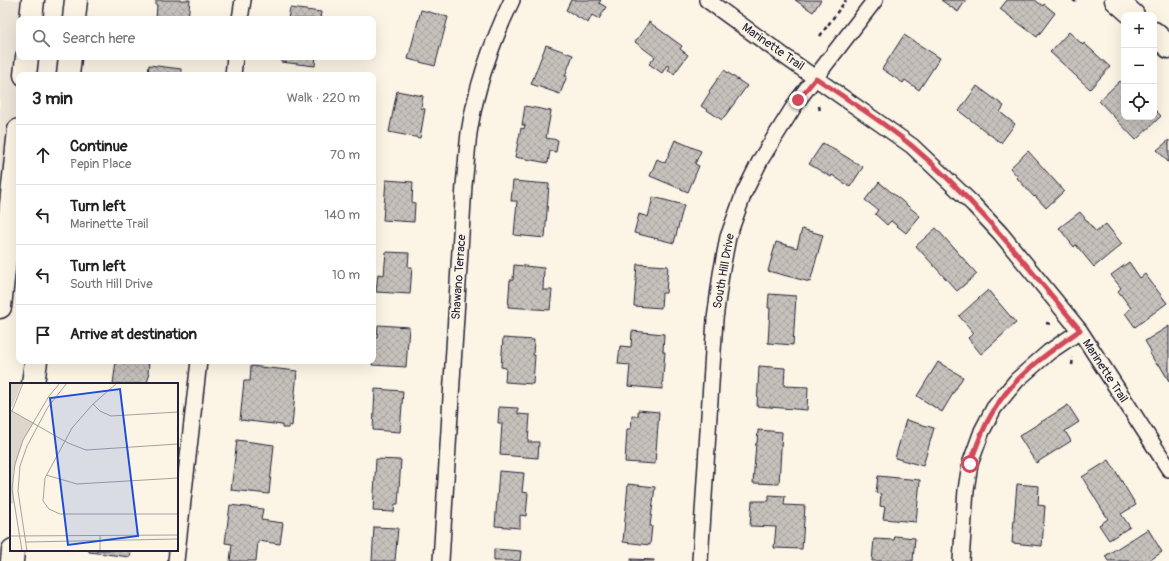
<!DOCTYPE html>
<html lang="en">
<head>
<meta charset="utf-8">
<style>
	body { margin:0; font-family:Pangolin,sans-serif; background:#f2f2f2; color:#222 }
	.controls { position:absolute; right:12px; top:12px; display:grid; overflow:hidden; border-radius:8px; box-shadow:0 4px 16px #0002 }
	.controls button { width:36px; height:36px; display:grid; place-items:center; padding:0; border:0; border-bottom:1px solid #e0e0e0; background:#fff; color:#222; font:20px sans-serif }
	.stop { position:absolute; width:12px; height:12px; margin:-9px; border:3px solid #d1495b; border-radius:50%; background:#fff }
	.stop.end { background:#d1495b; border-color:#fff; box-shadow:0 1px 4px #0008 }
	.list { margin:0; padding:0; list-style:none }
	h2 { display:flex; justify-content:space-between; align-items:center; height:52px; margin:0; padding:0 16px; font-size:17px }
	h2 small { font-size:13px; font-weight:400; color:#767676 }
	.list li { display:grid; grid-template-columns:26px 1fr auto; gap:12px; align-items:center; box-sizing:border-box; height:60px; padding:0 16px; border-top:1px solid #e0e0e0 }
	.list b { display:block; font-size:15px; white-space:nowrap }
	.list p { margin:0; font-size:13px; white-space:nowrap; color:#767676 }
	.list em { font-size:13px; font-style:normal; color:#767676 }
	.icon { flex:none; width:22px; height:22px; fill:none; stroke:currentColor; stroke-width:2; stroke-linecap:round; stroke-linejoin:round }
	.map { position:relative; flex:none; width:1169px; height:561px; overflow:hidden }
	.search { position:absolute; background:#fff; box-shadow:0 4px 16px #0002; left:16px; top:16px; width:360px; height:44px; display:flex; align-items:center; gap:10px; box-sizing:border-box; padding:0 14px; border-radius:8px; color:#767676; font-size:15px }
	.panel { position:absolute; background:#fff; box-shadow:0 4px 16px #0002; left:16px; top:72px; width:360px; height:292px; border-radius:8px }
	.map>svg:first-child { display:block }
	.built { fill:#ece5d8 }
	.building { fill:url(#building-cross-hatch); stroke:#22223b }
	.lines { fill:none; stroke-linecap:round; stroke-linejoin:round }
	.street-casing { stroke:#22223b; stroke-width:18 }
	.secondary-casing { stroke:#22223b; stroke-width:25 }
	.path { stroke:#22223b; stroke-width:2.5; stroke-dasharray:4 3; stroke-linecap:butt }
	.street { stroke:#fcf5e5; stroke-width:15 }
	.secondary { stroke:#fcf5e5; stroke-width:22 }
	.route { stroke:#d1495b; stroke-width:5 }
	.labels { text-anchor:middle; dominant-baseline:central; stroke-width:3.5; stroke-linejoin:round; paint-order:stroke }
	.street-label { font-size:12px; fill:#22223b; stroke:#fcf5e5 }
	.inset-road { fill:none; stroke:#a5a1a1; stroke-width:1 }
	.view { fill:#1d4ed8; fill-opacity:0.15; stroke:#1d4ed8; stroke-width:2 }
	.inset-edge { fill:none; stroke:#22223b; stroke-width:2 }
</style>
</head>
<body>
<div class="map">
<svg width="1169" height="561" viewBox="0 0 1169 561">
	<defs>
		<pattern id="building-cross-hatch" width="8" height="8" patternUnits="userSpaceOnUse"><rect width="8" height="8" fill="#c6c1bb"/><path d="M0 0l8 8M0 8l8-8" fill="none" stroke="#aaa6a2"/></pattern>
	</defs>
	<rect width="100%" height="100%" fill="#fcf5e5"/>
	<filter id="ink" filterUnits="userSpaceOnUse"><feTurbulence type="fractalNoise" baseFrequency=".025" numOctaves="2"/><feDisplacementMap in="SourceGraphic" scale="8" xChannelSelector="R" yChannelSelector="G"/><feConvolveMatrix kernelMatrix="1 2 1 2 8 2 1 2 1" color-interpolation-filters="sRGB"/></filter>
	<g filter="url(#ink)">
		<path class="built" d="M0 0H33L31 19H19V130L0 307Z"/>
		<path class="building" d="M156 0H190L188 19H156L157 5H156Z
			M571 0H601L599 3 606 7 599 19 592 15 588 23 566 10Z
			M795 0H821L813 12Z
			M941 0H966L958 12Z
			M1007 0H1035L1043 6 1044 4 1055 13 1037 37 1000 9Z
			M290 8 321 12 320 19H288Z
			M421 10 448 17 435 66 408 59Z
			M649 22 682 46 680 49 688 55 674 74 668 70 670 67 667 65 662 73 649 64 655 57 635 42Z
			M1069 32 1083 45 1084 43 1110 67 1090 89 1050 52Z
			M904 35 940 58 919 90 905 80 903 83 882 69Z
			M546 45 573 55 565 76H567L560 94 531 84Z
			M281 57H316L315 66 281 62Z
			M149 65 181 69V75H148Z
			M724 70 747 86 722 120 701 106 710 92 709 91Z
			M1120 81 1124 86V117H1154V109L1161 116 1136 140 1099 101Z
			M977 86 1004 106 1000 112 1015 124 1001 143 959 111Z
			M397 91 423 96 421 108 425 109 420 138 389 132Z
			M525 106 551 111 546 138 558 140 556 152 550 151 548 163 515 157 521 128 524 129 525 125H522Z
			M675 140 701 151 695 164 699 166 688 192 650 176 657 159 665 163Z
			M1169 140V163L1157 150Z
			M823 143 863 167 850 187 832 175 831 177 809 164Z
			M1028 151 1064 191 1046 208 1035 196 1034 197 1017 178 1018 177 1010 168Z
			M386 180 413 182 412 202 415 203 414 222 383 220Z
			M513 181 549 184 545 238 514 235 517 201H511Z
			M879 182 920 216 906 233 891 221 887 225 875 214 878 210 865 200Z
			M653 197 684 205 674 243 634 233 639 214 648 217Z
			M1080 212 1096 232 1106 224 1122 244 1094 267 1076 245 1074 247 1059 228Z
			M936 228 977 274 957 291 916 246Z
			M802 229 823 235 810 282 768 271 776 242 797 248Z
			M386 252 409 253 408 267H412L410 294 376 292 378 274 384 275Z
			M1129 262 1140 278 1145 274 1167 303 1135 327 1125 313 1131 308 1118 291 1121 288 1111 275Z
			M637 264 668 266 666 293H662L661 308 634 306Z
			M514 265 544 268 543 290H552L550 310 508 307 510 280H513Z
			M988 290 1016 323 981 354 968 338 974 333 959 316Z
			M769 294 796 296 793 345 768 343 770 308H768Z
			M378 325 409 327 406 367 372 365 373 338H377Z
			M1169 326V381L1159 364 1157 365 1149 352 1151 351 1145 341Z
			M632 331 664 334 663 352H665L662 389 628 386 630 365 618 364 620 346 631 347Z
			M503 338 534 340 533 355H535L533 384 505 382 506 368 501 367Z
			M116 361H149L148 374 149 375 147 384H113Z
			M938 362 963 377 942 412 917 396Z
			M251 366 297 371 292 426 289 425V428H282V425L240 420 244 381H250Z
			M759 366 785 368 784 386 808 387 807 410 757 406Z
			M375 389 403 391 400 432 373 430Z
			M1068 405 1079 422 1065 431 1071 441 1036 463 1019 436Z
			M499 407 518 408V414L530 415 528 442H539L538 458 500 455 502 423H498Z
			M638 410 659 412 655 464 625 462 627 429H631L632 416H638Z
			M906 420 934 428 923 466 895 458Z
			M758 430 782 432 779 484 753 483 756 443H757Z
			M237 440 274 445 269 494 231 490Z
			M376 459 401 460 398 504H395L394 512 373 511Z
			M1109 460 1136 505 1121 514 1130 527 1109 540 1099 525 1108 519 1082 477Z
			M499 471 524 473 522 492 528 493 526 516 520 515V528L495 526Z
			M878 476 920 480 916 522 883 519 885 507 880 506 881 494 876 493Z
			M628 484 655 487 650 526H652L650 545 623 542Z
			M1017 484 1039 486 1038 505 1045 506 1042 546 1012 543Z
			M769 495 785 496 784 505 805 506 802 549 774 548 776 527 750 526 752 501H769Z
			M230 505 263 509 261 520 283 523 280 544 258 541 256 561H230L232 544 225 543Z
			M374 527 398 528 395 561H372Z
			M1148 529 1162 552 1149 561H1108L1105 556Z
			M895 536 915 538 913 561H872L874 539 894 540Z
			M494 549 521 551 520 561H494Z
			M89 550H131L130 557 89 552Z
			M631 559 654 560V561H631Z"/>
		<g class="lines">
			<g class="street-casing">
				<path id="street" d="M707 0 791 61 912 146 974 205 1001 234 1080 331 1169 469
					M240 19 243 0
					M233 75 235 57
					M176 561 199 361
					M441 561 464 185C466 168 467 150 469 133 476 87 492 42 512 0
					M700 561 715 319 721 274 728 237 744 193 761 159 798 100 875 0
					M961 561 966 490 970 464 982 431 994 408 1017 380 1049 352 1080 331"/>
			</g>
			<g class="secondary-casing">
				<path id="secondary" d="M1116 0 1133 15
					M31 19 33 0
					M74 19 76 0
					M1154 33 1169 47
					M25 75 27 57
					M68 75 70 57
					M0 307 19 130
					M33 384 36 361
					M12 561 13 550"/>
			</g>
			<path class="path" d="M1073 0 1076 2
				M820 36 846 0
				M819 106 820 111
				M1046 323 1052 324
				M1072 365 1073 358"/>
			<use href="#street" class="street"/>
			<use href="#secondary" class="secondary"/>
		</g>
	</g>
	<g class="lines" filter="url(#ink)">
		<path class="route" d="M798 100 816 78C848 100 882 121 912 146 976 200 1027 266 1080 330 1048 353 1014 376 994 410 983 427 977 445 970 464"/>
	</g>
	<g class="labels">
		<g class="street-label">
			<text transform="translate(773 47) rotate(35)">Marinette Trail</text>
			<text transform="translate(724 271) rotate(-80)">South Hill Drive</text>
			<text transform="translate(459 277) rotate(-86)">Shawano Terrace</text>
			<text transform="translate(1105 371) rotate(57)">Marinette Trail</text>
		</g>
	</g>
	<g transform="translate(10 383)">
		<rect width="168" height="168" fill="#fcf5e5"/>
		<path d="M0 0H12L2 24H0ZM0 27 24 40 13 57 3 90 4 120 0 121Z" fill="#dcd6cc"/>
		<path class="inset-road" d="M107 0 83 21 62 45 35 95 33 118 39 126 50 131H168M83 21 90 28 101 33 168 29M0 27 58 60 76 67 168 61M2 28 13 0M36 92 67 101 168 95M90 152V168M0 153 168 152M16 159 168 156M12 168 2 106 5 81 13 57 39 13 50 0M17 168 8 108 10 83 17 63 38 24 57 0"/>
		<path class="view" d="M110 6 128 153 58 162 40 15Z"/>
		<rect width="168" height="168" class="inset-edge"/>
	</g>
</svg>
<div class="controls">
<button>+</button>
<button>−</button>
<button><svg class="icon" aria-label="locate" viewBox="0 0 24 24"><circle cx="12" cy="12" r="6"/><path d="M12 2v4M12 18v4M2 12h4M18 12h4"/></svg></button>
</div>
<div class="stop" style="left:970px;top:464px"></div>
<div class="stop end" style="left:798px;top:100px"></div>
<div class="search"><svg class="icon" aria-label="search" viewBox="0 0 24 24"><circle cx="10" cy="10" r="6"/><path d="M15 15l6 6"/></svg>Search here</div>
<section class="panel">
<h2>3 min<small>Walk · 220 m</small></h2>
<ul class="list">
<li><svg class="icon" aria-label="ahead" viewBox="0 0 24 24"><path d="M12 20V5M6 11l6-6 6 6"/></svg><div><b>Continue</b><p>Pepin Place</p></div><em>70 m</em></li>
<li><svg class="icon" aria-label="left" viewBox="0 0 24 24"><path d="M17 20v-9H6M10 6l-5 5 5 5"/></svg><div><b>Turn left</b><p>Marinette Trail</p></div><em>140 m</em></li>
<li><svg class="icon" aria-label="left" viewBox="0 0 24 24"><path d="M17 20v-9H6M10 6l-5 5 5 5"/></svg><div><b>Turn left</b><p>South Hill Drive</p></div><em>10 m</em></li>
<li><svg class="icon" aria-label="arrive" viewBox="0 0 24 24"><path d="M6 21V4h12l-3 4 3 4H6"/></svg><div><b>Arrive at destination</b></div></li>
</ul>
</section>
</div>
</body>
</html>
